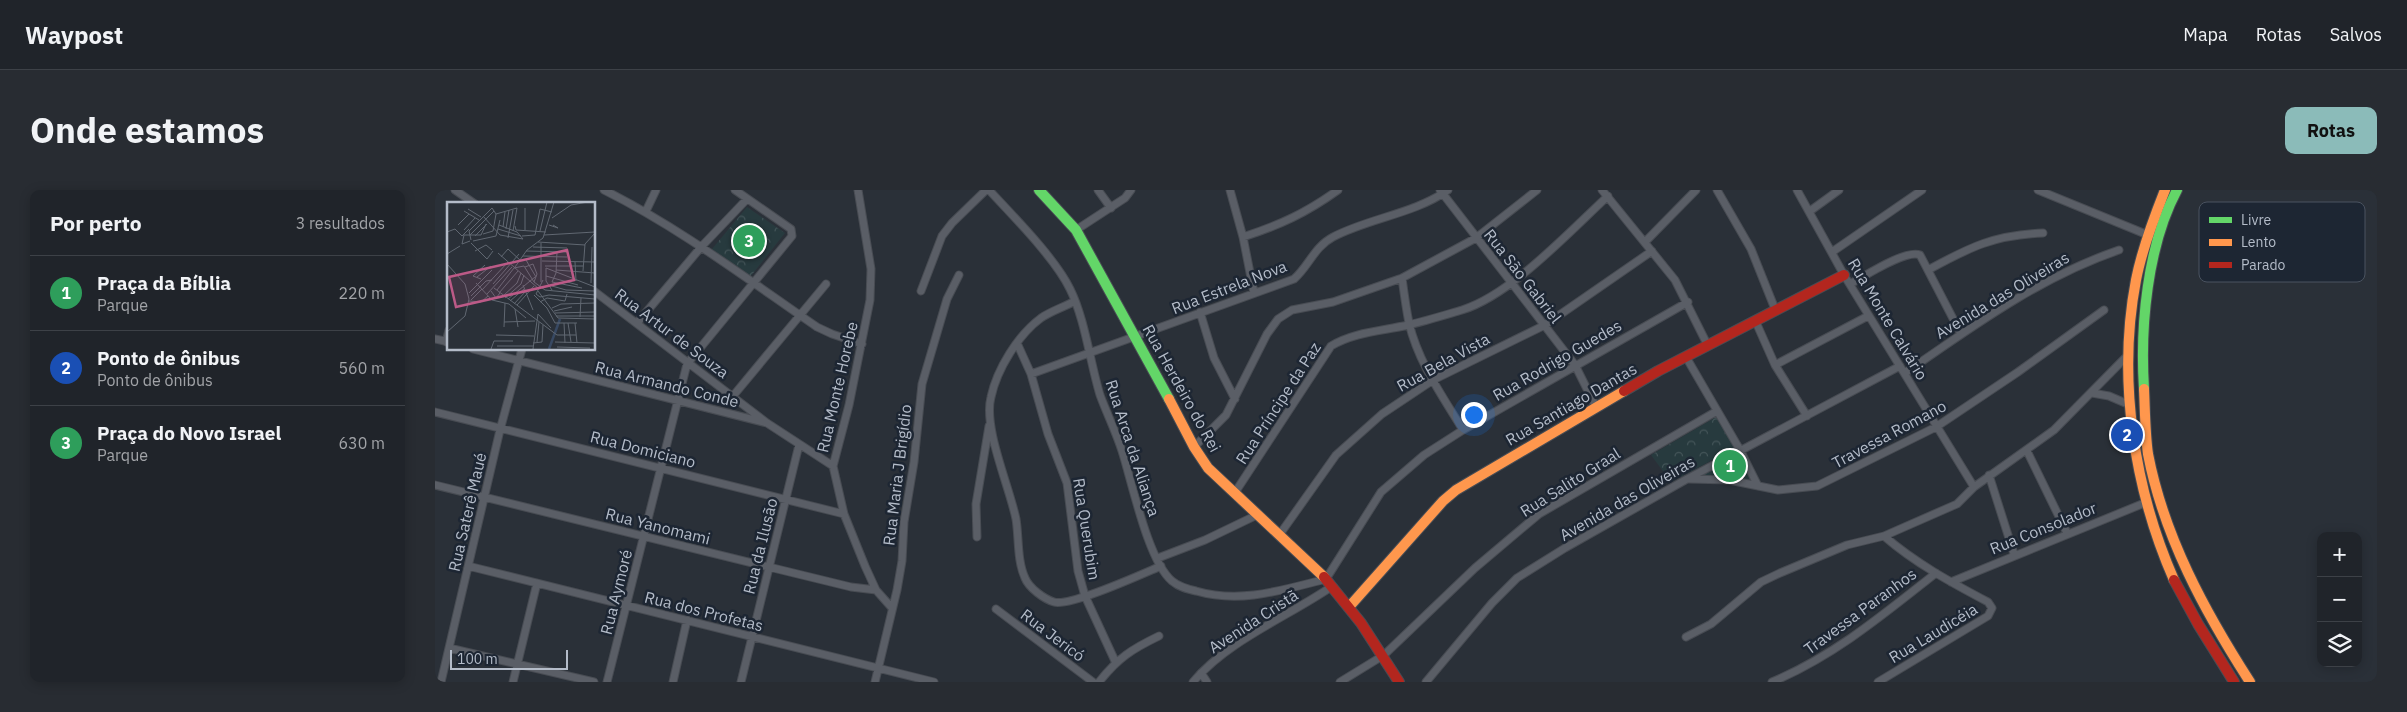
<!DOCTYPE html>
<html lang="pt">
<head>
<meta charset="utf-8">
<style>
	body { margin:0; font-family:"IBM Plex Sans",sans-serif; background:#282c32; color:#f1f3f6 }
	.controls { position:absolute; right:15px; bottom:15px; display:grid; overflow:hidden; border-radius:10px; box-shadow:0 2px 12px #0003 }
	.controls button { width:45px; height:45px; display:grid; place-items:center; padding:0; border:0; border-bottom:1px solid #3d4147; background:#20242a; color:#f1f3f6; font:25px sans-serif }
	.scale { position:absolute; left:15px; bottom:12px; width:118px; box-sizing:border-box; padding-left:5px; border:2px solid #b4bcc9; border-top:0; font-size:14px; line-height:18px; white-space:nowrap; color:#b4bcc9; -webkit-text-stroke:4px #1d2633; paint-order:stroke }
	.you { position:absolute; left:1038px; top:224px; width:18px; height:18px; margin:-12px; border:4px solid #fff; border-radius:50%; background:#1a73e8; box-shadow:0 0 0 8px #1a73e833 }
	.badge { display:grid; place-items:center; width:32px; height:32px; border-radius:50%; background:#8bbbb9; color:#fff; font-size:16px; font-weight:700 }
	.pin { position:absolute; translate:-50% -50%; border:2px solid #fff; box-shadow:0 1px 5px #0006 }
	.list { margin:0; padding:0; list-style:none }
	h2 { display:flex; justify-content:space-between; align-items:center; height:65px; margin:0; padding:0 20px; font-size:21px }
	h2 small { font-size:16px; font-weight:400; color:#a2a4a8 }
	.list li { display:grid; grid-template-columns:32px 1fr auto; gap:15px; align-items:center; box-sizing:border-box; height:75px; padding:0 20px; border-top:1px solid #3d4147 }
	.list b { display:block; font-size:19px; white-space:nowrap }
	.list p { margin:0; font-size:16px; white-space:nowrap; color:#a2a4a8 }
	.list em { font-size:16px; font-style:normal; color:#a2a4a8 }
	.icon { flex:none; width:28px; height:28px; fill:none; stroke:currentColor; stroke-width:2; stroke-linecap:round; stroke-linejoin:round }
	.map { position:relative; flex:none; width:1942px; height:492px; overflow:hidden; border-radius:10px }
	header { display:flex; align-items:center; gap:30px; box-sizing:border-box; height:70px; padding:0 25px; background:#20242a; border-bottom:1px solid #3d4147 }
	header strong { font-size:24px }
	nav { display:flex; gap:28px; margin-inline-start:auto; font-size:18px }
	.intro { display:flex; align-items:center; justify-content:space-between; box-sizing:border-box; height:120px; padding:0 30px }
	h1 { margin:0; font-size:35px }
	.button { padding:12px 22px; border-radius:10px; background:#8bbbb9; color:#111; font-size:18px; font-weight:700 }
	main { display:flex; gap:30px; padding:0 30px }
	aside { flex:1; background:#20242a; border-radius:10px; box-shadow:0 2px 12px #0003 }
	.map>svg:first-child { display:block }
	.forest { fill:url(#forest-crowns) }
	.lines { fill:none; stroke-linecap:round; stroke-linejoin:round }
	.street-casing { stroke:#484c53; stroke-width:9 }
	.fast-casing { stroke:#484c53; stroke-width:12 }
	.slow-casing { stroke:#484c53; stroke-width:12 }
	.jam-casing { stroke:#484c53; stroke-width:12 }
	.street { stroke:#5a5e66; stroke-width:7 }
	.fast { stroke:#63d668; stroke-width:10 }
	.slow { stroke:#ff974d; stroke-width:10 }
	.jam { stroke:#b3261e; stroke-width:10 }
	.labels { text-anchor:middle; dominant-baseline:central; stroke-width:5; stroke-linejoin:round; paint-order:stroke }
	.street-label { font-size:16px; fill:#b4bcc9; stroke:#1d2633 }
	.inset-river { fill:none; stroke:#384963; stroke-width:2.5 }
	.inset-road { fill:none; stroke:#616872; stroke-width:1 }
	.view { fill:#bc5a87; fill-opacity:0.15; stroke:#bc5a87; stroke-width:2.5 }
	.inset-edge { fill:none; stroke:#b4bcc9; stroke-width:2.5 }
	.key { fill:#1d2633; stroke:#4a5360; stroke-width:1 }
	.key-label { font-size:14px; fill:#b4bcc9 }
</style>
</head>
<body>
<header>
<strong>Waypost</strong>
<nav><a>Mapa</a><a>Rotas</a><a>Salvos</a></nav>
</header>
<div class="intro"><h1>Onde estamos</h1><a class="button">Rotas</a></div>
<main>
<aside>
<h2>Por perto<small>3 resultados</small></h2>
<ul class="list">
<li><span class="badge" style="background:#2e9e5b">1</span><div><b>Praça da Bíblia</b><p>Parque</p></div><em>220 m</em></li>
<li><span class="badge" style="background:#1a4fb4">2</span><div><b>Ponto de ônibus</b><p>Ponto de ônibus</p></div><em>560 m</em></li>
<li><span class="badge" style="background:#2e9e5b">3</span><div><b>Praça do Novo Israel</b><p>Parque</p></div><em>630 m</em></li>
</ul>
</aside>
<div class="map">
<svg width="1942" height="492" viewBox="0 0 1942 492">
	<defs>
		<pattern id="forest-crowns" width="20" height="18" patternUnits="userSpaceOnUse" patternTransform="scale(1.25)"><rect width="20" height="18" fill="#273a3e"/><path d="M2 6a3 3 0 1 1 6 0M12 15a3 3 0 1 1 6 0" fill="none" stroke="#445559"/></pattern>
	</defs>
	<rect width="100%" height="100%" fill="#2a3038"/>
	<path class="forest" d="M312 17 350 43 315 87 277 59Z
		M1281 227 1300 258 1236 292 1216 265Z
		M1304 265 1316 292 1258 288Z"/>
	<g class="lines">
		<g class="street-casing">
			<path id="street" d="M20 0 40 14
				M169 0C245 38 312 89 382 137L397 144 427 154
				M423 0 436 79 435 110 414 215 398 276 409 324 430 376 441 400 457 418
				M554 0C578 26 620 68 635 99 650 129 655 172 665 205 672 224 681 242 687 261 697 292 713 371 737 391 744 397 752 399 761 401 806 414 847 400 891 389L946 302 989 265 1028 240 1253 112
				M663 0 676 18
				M795 0 808 47 819 103
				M1005 0 1140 175 1161 217
				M1167 0 1240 90 1272 154
				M1282 0 1316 59 1340 119
				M1362 0 1409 85 1539 297
				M1603 0 1713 45
				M211 21 221 0
				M1375 21 1404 0
				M641 40 690 8 696 0
				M808 47C845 35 871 23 903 0
				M1210 52 1261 0
				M1397 62 1487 0
				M1493 80C1535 57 1559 45 1608 43
				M967 88C969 103 971 118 974 133 983 172 1008 207 1028 240
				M1415 94C1430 86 1471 59 1485 65L1526 144
				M159 101 332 233 398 276
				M486 101 507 46 517 33 551 0
				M640 111C629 117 616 121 606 128 583 145 562 179 556 207 548 238 574 295 581 329 584 347 582 371 590 388 594 398 609 409 619 412 635 417 707 384 726 376
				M765 122 779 168 800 209
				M1320 130 1340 175 1372 226
				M202 133 267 56 312 9
				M0 149 14 152
				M11 152 14 140
				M582 153 596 184 613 244 632 293 643 381 650 406 680 471
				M38 159 332 233
				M1251 167 1305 260 1323 296
				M1340 175 1433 126
				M1470 183C1538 136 1605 87 1684 60
				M596 184 859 89C874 76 879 57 898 47 934 28 979 24 1013 0
				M1657 203 1674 206 1695 215
				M298 206 391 94
				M0 222 409 324
				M759 257 791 225 832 144 843 129 857 120 898 112 967 88 1041 48 1102 0
				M1592 261 1632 343
				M1554 285 1579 364
				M1254 289 1294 290 1343 300 1382 296 1501 237 1583 182 1669 120
				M0 295 334 377 416 397 441 400
				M799 304 896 156C919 142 947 141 973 135 991 131 1010 125 1027 120 1076 105 1134 42 1173 6
				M845 344 901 265 947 224 998 190 1110 135 1217 61
				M542 347 541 314 554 236
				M723 368 770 350 822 325
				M33 376 499 492
				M1516 392 1712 312
				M561 419 658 492
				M1251 447 1276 434 1326 392 1345 383 1412 355 1449 346 1522 314 1539 297 1619 240 1693 165
				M14 458 159 492
				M766 483 772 492
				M6 492 65 240 87 159
				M78 492 102 393
				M172 492 252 174 357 46 356 39 300 0
				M238 492 252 430
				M306 492 364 255
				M440 492 462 400 467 371 469 332 479 272 487 194 512 109 524 85
				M664 492C683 468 697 459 724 446
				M758 492C792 451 852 427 896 397
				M905 492 949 465 1040 378 1104 324 1282 221
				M991 492 1057 413 1082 388 1130 358 1252 289 1465 176
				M1337 492C1399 466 1449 424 1501 383
				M1443 492 1553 426 1557 418 1553 412C1517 393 1480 373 1449 346"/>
		</g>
		<g class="fast-casing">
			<path id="fast" d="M604 0 641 40 734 209
				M1709 199C1705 137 1712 56 1742 0"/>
		</g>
		<g class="slow-casing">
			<path id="slow" d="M1730 0C1718 30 1707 59 1701 90 1682 189 1699 299 1739 390
				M1709 199C1710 220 1710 243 1713 264 1729 347 1770 422 1815 492
				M734 209 759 257 773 278 889 387
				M914 417 1008 311 1021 300 1189 201"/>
		</g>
		<g class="jam-casing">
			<path id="jam" d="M1189 201 1223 181 1409 85
				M889 387 926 433 964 492
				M1739 390 1763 434 1799 492"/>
		</g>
		<use href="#street" class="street"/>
		<use href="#fast" class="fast"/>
		<use href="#slow" class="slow"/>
		<use href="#jam" class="jam"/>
	</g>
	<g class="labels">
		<g class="street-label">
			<text transform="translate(1088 86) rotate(52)">Rua São Gabriel</text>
			<text transform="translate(794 97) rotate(-21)">Rua Estrela Nova</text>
			<text transform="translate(1567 105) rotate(-31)">Avenida das Oliveiras</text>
			<text transform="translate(1453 129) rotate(59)">Rua Monte Calvário</text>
			<text transform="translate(237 143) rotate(37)">Rua Artur de Souza</text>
			<text transform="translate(1122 170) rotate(-30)">Rua Rodrigo Guedes</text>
			<text transform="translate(1008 172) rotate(-29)">Rua Bela Vista</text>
			<text transform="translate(232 194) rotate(14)">Rua Armando Conde</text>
			<text transform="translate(402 197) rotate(-77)">Rua Monte Horebe</text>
			<text transform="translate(747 198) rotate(61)">Rua Herdeiro do Rei</text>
			<text transform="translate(843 213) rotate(-57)">Rua Príncipe da Paz</text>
			<text transform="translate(1136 214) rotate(-30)">Rua Santiago Dantas</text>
			<text transform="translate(1454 244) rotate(-28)">Travessa Romano</text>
			<text transform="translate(698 258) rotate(72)">Rua Arca da Aliança</text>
			<text transform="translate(208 259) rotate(14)">Rua Domiciano</text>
			<text transform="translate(462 285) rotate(-83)">Rua Maria J Brigídio</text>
			<text transform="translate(1135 292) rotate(-32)">Rua Salito Graal</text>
			<text transform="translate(1192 308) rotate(-30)">Avenida das Oliveiras</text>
			<text transform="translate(32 322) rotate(-77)">Rua Saterê Maué</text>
			<text transform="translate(223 336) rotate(14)">Rua Yanomami</text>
			<text transform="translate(1608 338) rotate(-22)">Rua Consolador</text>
			<text transform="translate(652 339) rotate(81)">Rua Querubim</text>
			<text transform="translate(325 356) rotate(-76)">Rua da Ilusão</text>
			<text transform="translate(181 402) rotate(-76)">Rua Aymoré</text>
			<text transform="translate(269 421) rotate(14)">Rua dos Profetas</text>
			<text transform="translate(1425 421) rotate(-36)">Travessa Paranhos</text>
			<text transform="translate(818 431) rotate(-33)">Avenida Cristã</text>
			<text transform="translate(1498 443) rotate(-31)">Rua Laudicéia</text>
			<text transform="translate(618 445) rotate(37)">Rua Jericó</text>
		</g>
	</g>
	<g transform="translate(12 12)">
		<rect width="148" height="148" fill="#2a3038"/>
		<path class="inset-river" d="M102 147 113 117"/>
		<path class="inset-road" d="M78 6V28M21 7 34 15M17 9 32 18M36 14 53 33 76 37 70 30 52 23M105 16 124 3 141 0M11 23 22 12M102 23 111 26 106 23M68 24 69 28 99 30M56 25 58 10M51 27 74 34M59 27 62 8M17 28 28 16M93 29 100 0M0 30 8 27 15 34 22 27M36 32 46 29 49 12M23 33 47 9M97 33 148 30M28 34 40 22M75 34 88 33 93 7 105 10M61 36 66 8M24 38 22 29 45 6 49 12 70 6 66 29M23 39 15 42 17 33H34L39 22M26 39 49 34 53 18M91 40 138 43M24 41 40 57 46 49M94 41V80M86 45 120 46M28 49 39 43 45 48M79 49 120 50M110 50 109 71 105 80 135 86M51 51 92 87M0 52 13 44M76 54 120 55M54 55 61 47 74 59M79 58 89 75M95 59 148 60M128 60 129 79M0 62 18 82 22 97 18 114 0 130M98 64H136M68 65 80 48 96 36 107 0M78 65 86 62 90 72 87 80M67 66 77 64 87 80 98 88 148 93M99 66 148 85M99 66V79L105 88M109 68 148 71M136 69 138 42 148 31M99 74 131 83M30 75 44 64M34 77 26 74 38 63M96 78 89 92 93 95 102 93 148 97M29 81 45 98 62 102 79 116M144 81 145 45M46 82 72 52M76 83 86 108M105 84 119 88 148 89M47 86 110 133H129M35 88 61 60M50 88 67 66M44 89 49 96 53 91M91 89 111 116 148 117M22 91 45 68M52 91 71 69M40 92 65 65M87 93 100 106 108 121H130M24 94 39 79 45 78M56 94 70 81 74 71M58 96 74 82 77 73M61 97 88 75M24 98 35 87M22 99 34 100 41 94M63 99 77 87M93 100 100 96 118 99 120 92M67 102 79 89M70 103 87 84M105 106 114 102 148 101M68 107 71 125M107 109 125 105M108 111 148 110M109 114H148M133 115 134 96M57 120 88 119M117 121 118 141M121 121 124 140M128 121 130 141M57 125 58 101M49 133 87 134M90 140 92 120M108 140 148 141M86 141 95 140 96 123M50 144H86M110 145 143 146M44 147 47 139H66M86 147 91 112 104 126"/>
		<path class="view" d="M120 48 127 78 9 105 2 75Z"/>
		<rect width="148" height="148" class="inset-edge"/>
	</g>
	<rect x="1764" y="12" width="166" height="80" rx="8" class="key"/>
	<rect x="1774" y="27" width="23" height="6" fill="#63d668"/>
	<rect x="1774" y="49" width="23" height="7" fill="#ff974d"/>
	<rect x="1774" y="72" width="23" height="6" fill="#b3261e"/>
	<g class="key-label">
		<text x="1806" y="35">Livre</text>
		<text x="1806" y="57">Lento</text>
		<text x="1806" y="80">Parado</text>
	</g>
</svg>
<div class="controls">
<button>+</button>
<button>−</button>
<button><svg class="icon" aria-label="layers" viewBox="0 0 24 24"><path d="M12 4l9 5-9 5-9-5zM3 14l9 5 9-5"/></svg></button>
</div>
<div class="scale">100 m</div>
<div class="you"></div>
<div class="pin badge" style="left:1295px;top:276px;background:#2e9e5b">1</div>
<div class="pin badge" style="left:1692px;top:245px;background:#1a4fb4">2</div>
<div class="pin badge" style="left:314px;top:51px;background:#2e9e5b">3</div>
</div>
</main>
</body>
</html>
